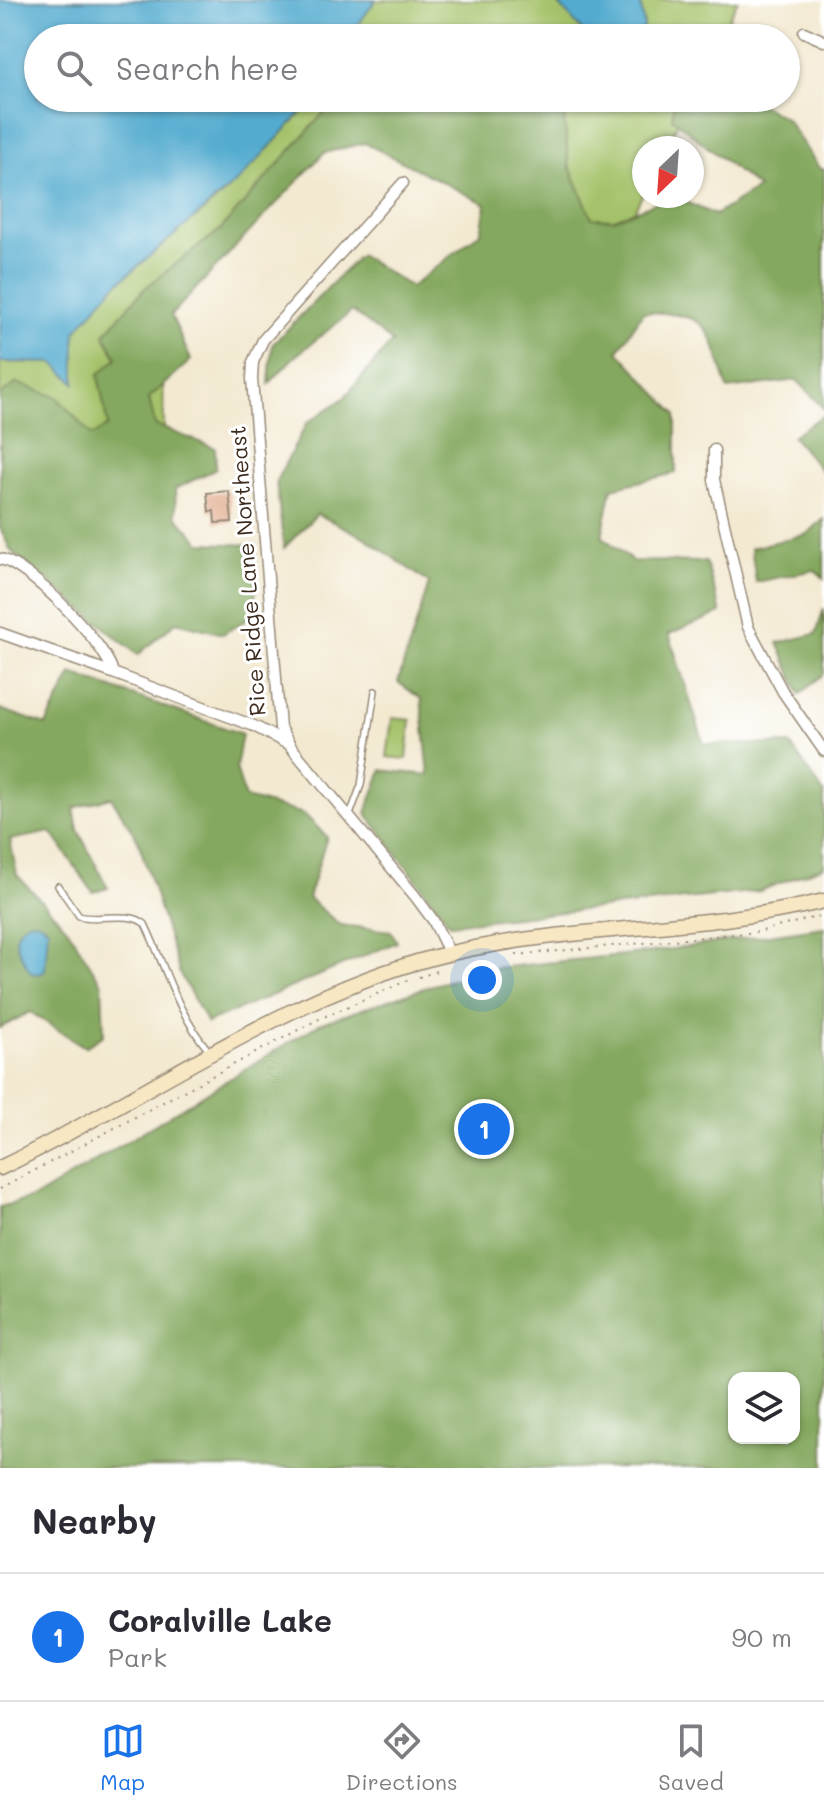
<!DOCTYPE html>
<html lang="en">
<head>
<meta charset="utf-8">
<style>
	body { margin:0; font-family:Mali,sans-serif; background:#f7f7f7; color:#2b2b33 }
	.controls { position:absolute; right:24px; bottom:24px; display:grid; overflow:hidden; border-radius:16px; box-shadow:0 2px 6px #0004 }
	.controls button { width:72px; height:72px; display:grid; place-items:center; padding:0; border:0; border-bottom:2px solid #e1e1e2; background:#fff; color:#2b2b33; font:40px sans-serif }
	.compass { position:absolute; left:632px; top:136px; width:72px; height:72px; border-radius:50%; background:#fff; box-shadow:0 2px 6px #0004; rotate:205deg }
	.you { position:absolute; left:482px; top:980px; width:28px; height:28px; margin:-20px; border:6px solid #fff; border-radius:50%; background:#1a73e8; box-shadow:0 0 0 12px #1a73e833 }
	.badge { display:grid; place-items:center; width:52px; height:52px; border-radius:50%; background:#1a73e8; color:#fff; font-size:26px; font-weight:700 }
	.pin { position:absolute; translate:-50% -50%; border:4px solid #fff; box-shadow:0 2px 8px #0006 }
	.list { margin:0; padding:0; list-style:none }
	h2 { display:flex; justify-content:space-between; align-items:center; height:104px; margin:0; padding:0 32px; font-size:34px }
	h2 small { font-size:26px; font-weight:400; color:#7c7c81 }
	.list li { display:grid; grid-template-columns:52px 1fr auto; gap:24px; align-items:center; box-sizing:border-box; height:128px; padding:0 32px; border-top:2px solid #e1e1e2 }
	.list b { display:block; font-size:30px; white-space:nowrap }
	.list p { margin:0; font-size:26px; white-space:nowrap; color:#7c7c81 }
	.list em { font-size:26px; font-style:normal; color:#7c7c81 }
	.icon { flex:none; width:44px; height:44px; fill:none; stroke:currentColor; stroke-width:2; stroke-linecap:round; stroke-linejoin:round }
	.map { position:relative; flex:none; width:824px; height:1468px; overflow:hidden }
	.search { position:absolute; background:#fff; box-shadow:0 2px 6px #0004; left:24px; right:24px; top:24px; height:88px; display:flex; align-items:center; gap:20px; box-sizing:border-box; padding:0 28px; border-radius:44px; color:#7c7c81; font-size:30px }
	.sheet { height:232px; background:#fff }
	nav { display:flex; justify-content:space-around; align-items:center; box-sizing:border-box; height:112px; border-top:2px solid #e1e1e2; background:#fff; font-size:22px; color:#7c7c81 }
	nav a { display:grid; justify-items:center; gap:4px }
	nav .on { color:#1a73e8 }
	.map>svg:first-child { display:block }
	.green { fill:#a5c26a; stroke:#707644; stroke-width:2 }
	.forest { fill:#84a85e; stroke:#60693e; stroke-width:2; fill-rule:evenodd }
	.water { fill:#52abcf; stroke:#466a76; stroke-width:2 }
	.building { fill:#e1ac8d }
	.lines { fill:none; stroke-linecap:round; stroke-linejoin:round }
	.service-casing { stroke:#978a78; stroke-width:8 }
	.minor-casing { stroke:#978a78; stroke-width:13 }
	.secondary-casing { stroke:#978a78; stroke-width:17 }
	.path { stroke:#978a78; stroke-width:2; stroke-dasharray:2 6; stroke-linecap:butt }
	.service { stroke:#fff; stroke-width:5 }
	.minor { stroke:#fff; stroke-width:10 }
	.secondary { stroke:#f8e7c3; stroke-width:14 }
	.labels { text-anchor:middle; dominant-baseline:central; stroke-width:6; stroke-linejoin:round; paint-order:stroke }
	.street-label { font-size:22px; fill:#3b2a1e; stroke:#fff }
</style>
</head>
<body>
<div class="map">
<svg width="824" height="1468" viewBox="0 0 824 1468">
	<rect width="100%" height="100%" fill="#fff"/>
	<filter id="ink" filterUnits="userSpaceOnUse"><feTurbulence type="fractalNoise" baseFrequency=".0125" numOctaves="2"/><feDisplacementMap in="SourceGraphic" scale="16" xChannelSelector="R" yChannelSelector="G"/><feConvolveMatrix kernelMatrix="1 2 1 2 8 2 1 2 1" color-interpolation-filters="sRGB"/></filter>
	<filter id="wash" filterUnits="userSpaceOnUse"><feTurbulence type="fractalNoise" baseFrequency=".006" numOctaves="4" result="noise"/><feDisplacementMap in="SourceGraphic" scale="32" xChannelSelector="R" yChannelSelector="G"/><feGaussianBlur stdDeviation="1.8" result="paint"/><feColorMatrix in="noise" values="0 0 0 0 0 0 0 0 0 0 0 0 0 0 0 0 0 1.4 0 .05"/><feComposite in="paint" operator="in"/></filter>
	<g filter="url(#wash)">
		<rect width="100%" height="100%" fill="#f3e9d1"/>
		<path class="green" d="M376 0H555L589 38H348Z
			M640 0H738L719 38H641L644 26Z
			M315 98H690L665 148H644V191L621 238 362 104 162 314 167 591 0 453V362L54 363 74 382 75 332 111 289 227 191Z
			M392 718 411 720 407 759 387 757Z"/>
		<path class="forest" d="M337 98H562L569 165 592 218 614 219 673 196 715 215 758 188 672 118 674 98H751L786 119 820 169H824V409L797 380 728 389C707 325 715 315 643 312L618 351 676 414V473L612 488 602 536 632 561 706 562 721 613 669 634 704 744H790L824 793V866L760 891 450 924 366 813 382 770 429 775 421 699 398 682 429 583 364 537 317 514 284 548 276 481 307 423 344 398 392 342 352 311 293 358 269 384 272 345 360 255 411 287 481 232 486 204 365 143 324 153 171 315 191 360 149 398 155 425 215 448 216 469 175 489 176 516 201 543 256 545 255 614 223 634 176 622 138 655 11 551 0 528V395L17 383 57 397 92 436 108 426 98 375 117 358 104 334 145 288 220 230Z
			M824 415V474L792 436Z
			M824 519V578L815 570 756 582 751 548 807 534Z
			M824 608V674L800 694 778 643 816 634Z
			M72 674 242 734 236 768 245 798 304 814 327 837 308 898 340 925 391 931 397 942 207 1023 180 974 138 840 111 797 74 808 78 830 108 888 93 892 51 832 10 840 17 875 68 929 102 984 104 1035 85 1047 30 1012 0 1028V709L46 725Z
			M824 927V1468H0V1207L36 1197 321 1023 433 985 495 968 652 952ZM734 1378H794V1438H734Z"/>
		<path class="water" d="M0 0H376L348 38H38V98H315L241 178 111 289 75 332V383L54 363 0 362Z
			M555 0H640L644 26 641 38H589Z
			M29 921 39 922 48 929 45 970 39 974 31 973C20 954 5 935 29 921Z"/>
		<g id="blocks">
			<path class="building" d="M229 491 232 522 215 523 214 511 209 512 207 493Z"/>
		</g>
	</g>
	<g filter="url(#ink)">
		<use href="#blocks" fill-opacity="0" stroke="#978a78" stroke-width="2"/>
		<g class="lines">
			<g class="service-casing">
				<path id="service" d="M350 815 361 785 375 691
					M58 886 79 916C99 922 129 910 145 924 166 968 177 1013 209 1051"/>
			</g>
			<g class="minor-casing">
				<path id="minor" d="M804 32 824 41
					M403 183 263 340 253 362 252 379 280 728 291 747 415 896 433 920 450 954
					M714 450V480L748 627 783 692 824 751
					M0 559C28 564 107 644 113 673L0 633
					M113 673 254 726 286 743"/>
			</g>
			<g class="secondary-casing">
				<path id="secondary" d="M0 1168C144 1099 279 998 435 957 562 924 696 933 824 901"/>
			</g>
			<path class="path" d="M516 955 758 932 824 915
				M419 977 440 970
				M0 1189 317 1020 413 978"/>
			<use href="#service" class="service"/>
			<use href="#minor" class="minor"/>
			<use href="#secondary" class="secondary"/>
		</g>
	</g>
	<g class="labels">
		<g class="street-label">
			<text transform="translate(247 571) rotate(-94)">Rice Ridge Lane Northeast</text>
		</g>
	</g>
</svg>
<div class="controls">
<button><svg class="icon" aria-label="layers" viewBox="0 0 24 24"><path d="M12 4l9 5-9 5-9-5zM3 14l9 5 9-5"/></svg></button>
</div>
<svg class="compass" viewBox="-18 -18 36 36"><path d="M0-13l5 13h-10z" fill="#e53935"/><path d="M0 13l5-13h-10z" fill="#7c7c81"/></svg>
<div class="you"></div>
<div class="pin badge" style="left:484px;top:1129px">1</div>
<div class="search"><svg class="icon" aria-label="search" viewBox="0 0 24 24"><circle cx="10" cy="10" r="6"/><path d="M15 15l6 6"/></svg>Search here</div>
</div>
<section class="sheet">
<h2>Nearby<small></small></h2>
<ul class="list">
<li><span class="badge">1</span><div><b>Coralville Lake</b><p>Park</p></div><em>90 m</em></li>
</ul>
</section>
<nav>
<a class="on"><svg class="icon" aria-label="map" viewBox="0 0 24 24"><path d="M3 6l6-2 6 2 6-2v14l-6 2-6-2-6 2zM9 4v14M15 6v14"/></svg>Map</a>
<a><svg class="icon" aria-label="directions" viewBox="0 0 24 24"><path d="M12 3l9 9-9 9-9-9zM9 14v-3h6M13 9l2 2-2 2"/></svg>Directions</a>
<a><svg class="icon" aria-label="saved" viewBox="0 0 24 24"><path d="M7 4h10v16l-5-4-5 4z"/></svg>Saved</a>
</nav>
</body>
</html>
